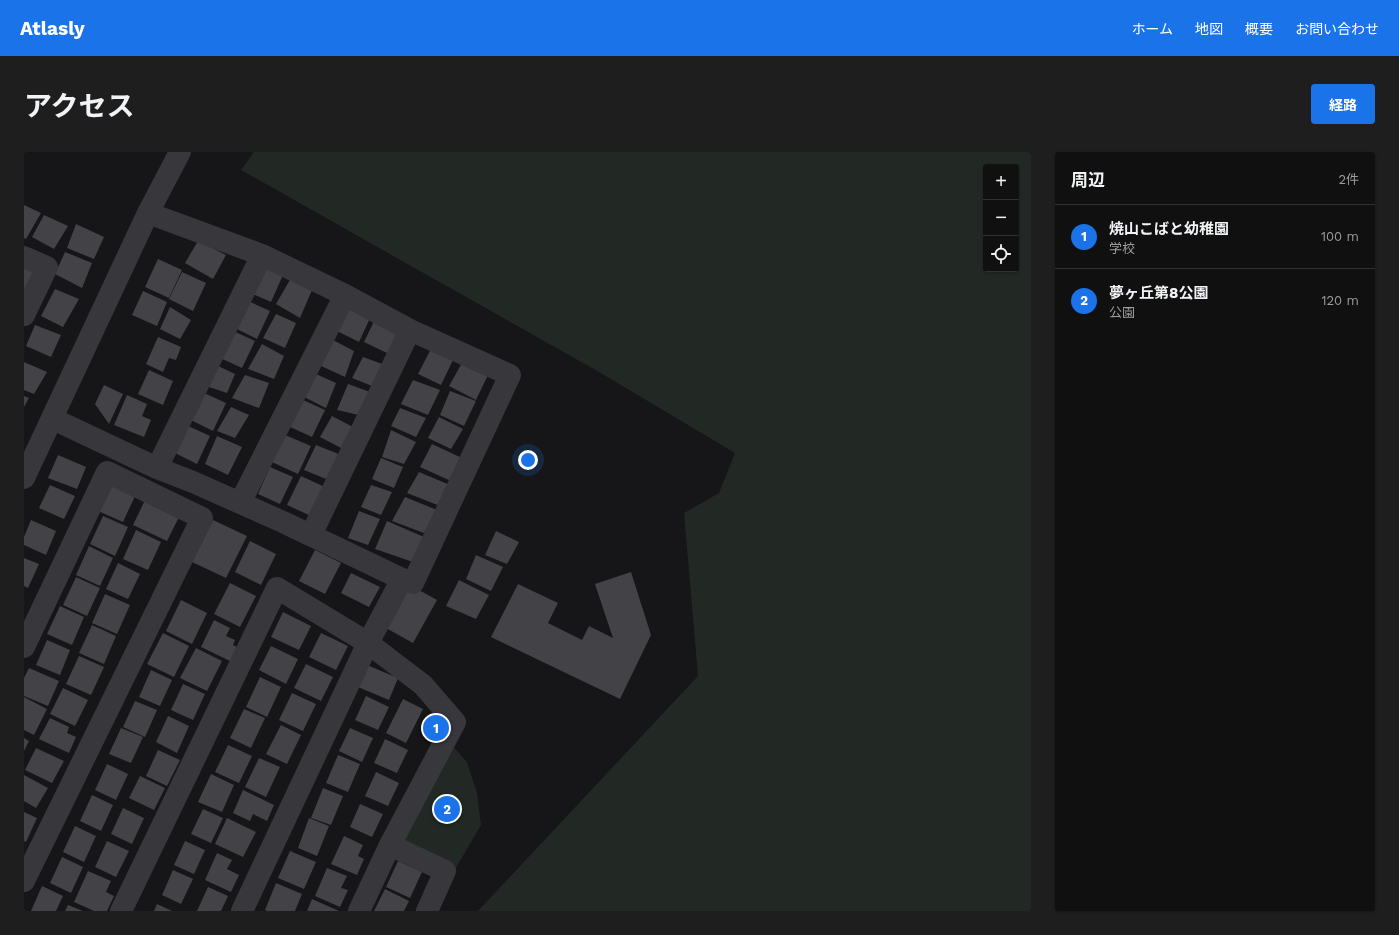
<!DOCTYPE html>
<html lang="ja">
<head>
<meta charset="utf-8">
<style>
	body { margin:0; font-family:"Work Sans","Noto Sans JP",sans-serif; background:#1e1e1f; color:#f1f3f6 }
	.controls { position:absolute; right:12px; top:12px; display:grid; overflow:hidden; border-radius:4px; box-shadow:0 1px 3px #0004 }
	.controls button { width:36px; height:36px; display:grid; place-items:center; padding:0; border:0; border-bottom:1px solid #303031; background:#101011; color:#f1f3f6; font:20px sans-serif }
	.you { position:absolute; left:504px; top:308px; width:14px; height:14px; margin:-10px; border:3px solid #fff; border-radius:50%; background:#1a73e8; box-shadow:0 0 0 6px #1a73e833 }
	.badge { display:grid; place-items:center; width:26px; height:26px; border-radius:50%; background:#1a73e8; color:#fff; font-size:13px; font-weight:700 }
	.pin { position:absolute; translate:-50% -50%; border:2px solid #fff; box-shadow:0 1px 4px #0006 }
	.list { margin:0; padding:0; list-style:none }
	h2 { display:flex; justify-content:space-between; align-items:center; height:52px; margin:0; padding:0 16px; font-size:17px }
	h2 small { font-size:13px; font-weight:400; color:#9c9d9f }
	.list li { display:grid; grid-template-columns:26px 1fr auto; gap:12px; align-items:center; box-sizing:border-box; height:64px; padding:0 16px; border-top:1px solid #303031 }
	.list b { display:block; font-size:15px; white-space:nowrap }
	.list p { margin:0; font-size:13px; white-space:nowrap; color:#9c9d9f }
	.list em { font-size:13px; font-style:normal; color:#9c9d9f }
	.icon { flex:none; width:22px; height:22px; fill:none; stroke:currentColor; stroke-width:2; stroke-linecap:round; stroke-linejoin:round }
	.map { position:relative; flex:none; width:1007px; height:759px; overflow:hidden; border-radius:4px }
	header { display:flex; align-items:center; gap:24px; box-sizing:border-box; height:56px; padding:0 20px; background:#1a73e8; color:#fff }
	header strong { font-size:19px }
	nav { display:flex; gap:22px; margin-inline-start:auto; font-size:14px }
	.intro { display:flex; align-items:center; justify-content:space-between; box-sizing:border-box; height:96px; padding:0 24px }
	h1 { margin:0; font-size:28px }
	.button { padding:10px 18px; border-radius:4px; background:#1a73e8; color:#fff; font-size:14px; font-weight:700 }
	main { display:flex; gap:24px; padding:0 24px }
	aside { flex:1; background:#101011; border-radius:4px; box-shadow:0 1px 3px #0004 }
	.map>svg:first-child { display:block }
	.green { fill:#222924; fill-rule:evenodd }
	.building { fill:#434247 }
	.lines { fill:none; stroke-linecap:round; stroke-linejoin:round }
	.minor { stroke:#37373c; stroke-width:22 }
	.tertiary { stroke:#37373c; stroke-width:22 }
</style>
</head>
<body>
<header>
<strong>Atlasly</strong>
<nav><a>ホーム</a><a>地図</a><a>概要</a><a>お問い合わせ</a></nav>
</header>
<div class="intro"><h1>アクセス</h1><a class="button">経路</a></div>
<main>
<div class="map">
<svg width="1007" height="759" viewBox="0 0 1007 759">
	<rect width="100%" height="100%" fill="#161517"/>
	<path class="green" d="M230 0H1007V759H454L674 524 660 361 695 341 711 301 575 220 217 18ZM962 15H992V117H962Z
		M425 590 443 610 453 641 457 673 430 719 375 690Z"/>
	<path class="building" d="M0 53 17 61 2 87 0 86Z
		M20 63 44 74 30 97 8 85Z
		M52 72 80 85 70 107 43 96Z
		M174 89 202 103 189 127 161 111Z
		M41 100 68 111 58 136 31 122Z
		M134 107 158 118 145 146 121 135Z
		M236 111 259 123 247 150 222 139Z
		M0 114 12 119 0 140Z
		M158 120 182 131 169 159 145 147Z
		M267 126 288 138 276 166 252 152Z
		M31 137 55 147 39 175 17 164Z
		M119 139 143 150 133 174 108 163Z
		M222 148 246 159 233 187 209 175Z
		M324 151 348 162 335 190 311 178Z
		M146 155 167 168 156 187 136 177Z
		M252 162 272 171 261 196 239 186Z
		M352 165 378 179 365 202 340 190Z
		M11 173 37 183 27 205 2 194Z
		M207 178 231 189 218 216 194 205Z
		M134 185 157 195 152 208 145 206 139 220 122 212Z
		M309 188 330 199 321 225 295 213Z
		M238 192 260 204 250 227 224 217Z
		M408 195 430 206 417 233 394 222Z
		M339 205 361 213 348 234 328 226Z
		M439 209 465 221 452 248 425 234Z
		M0 210 23 220 10 242 0 238Z
		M192 213 211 222 203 241 182 234Z
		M125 218 149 229 139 253 114 242Z
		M292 222 312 231 302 256 280 245Z
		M221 223 245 231 235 256 208 246Z
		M389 228 416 238 404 263 377 252Z
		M324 232 346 240 335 263 313 258Z
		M80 233 99 242 85 272 71 252Z
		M426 239 452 249 440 274 416 263Z
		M178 240 202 251 189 279 165 267Z
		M103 243 123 252 118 264 127 268 120 285 90 273Z
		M0 244 5 246 0 255Z
		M277 247 301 258 288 285 264 274Z
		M207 255 225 263 211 286 193 279Z
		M376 256 402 266 392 285 367 274Z
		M308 264 329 275 317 296 296 285Z
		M415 265 439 277 427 297 404 286Z
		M162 273 186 284 173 312 149 300Z
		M367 278 392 290 380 312 358 305Z
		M261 283 287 294 274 322 248 310Z
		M193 284 218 295 204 323 181 312Z
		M408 292 438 306 427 329 396 315Z
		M292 293 317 303 302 327 280 318Z
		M34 303 62 315 53 337 24 326Z
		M357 306 379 315 370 336 348 327Z
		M246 315 269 325 256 352 234 342Z
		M395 320 426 333 416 354 383 341Z
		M277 324 303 336 289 365 263 353Z
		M87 331 112 342 99 370 74 359Z
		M26 333 51 344 40 367 15 356Z
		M347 333 368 340 357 363 337 355Z
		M381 345 413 358 400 381 368 369Z
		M122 346 156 363 143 389 109 373Z
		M335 359 356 367 344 393 324 386Z
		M79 364 104 375 91 404 66 392Z
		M7 368 32 379 22 403 0 393V385Z
		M189 368 223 384 202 426 168 410Z
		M363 369 400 385 389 410 351 397Z
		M112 378 137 390 124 418 99 407Z
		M472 379 495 390 483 412 461 403Z
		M226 389 252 402 237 433 211 420Z
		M65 394 89 406 76 434 52 423Z
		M291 398 317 411 301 442 275 429Z
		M452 403 479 415 467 439 442 427Z
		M0 406 15 412 4 436 0 434Z
		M94 411 116 422 104 447 82 437Z
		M607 420 627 483 596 547 467 485 494 432 534 451 524 471 558 488 565 474 589 486 571 432Z
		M327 421 356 435 345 455 317 441Z
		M52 425 76 436 63 464 39 453Z
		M435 428 465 443 452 467 422 454Z
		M206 431 232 444 216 475 190 462Z
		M386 433 413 448 389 491 362 476Z
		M81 442 106 453 93 482 68 471Z
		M157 448 183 461 168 492 142 479Z
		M36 454 60 465 48 493 23 482Z
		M259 460 287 474 275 498 247 485Z
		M190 468 206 476 202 484 211 488 209 493 213 495 206 509 177 495Z
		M68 473 92 484 80 512 55 501Z
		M139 481 165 494 150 525 123 512Z
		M297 481 324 494 312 518 285 505Z
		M23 488 46 498 36 523 12 513Z
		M247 494 274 507 262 532 235 518Z
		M172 496 198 509 183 539 156 526Z
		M55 504 80 515 67 543 42 532Z
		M282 512 309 525 297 549 270 536Z
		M343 513 374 526 365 548 334 535Z
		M5 516 35 529 24 554 0 544V526Z
		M127 518 148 528 136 554 115 545Z
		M236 525 257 535 243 565 222 555Z
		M159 532 181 542 169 568 147 558Z
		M39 536 64 548 51 574 26 562Z
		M268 541 292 552 279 579 255 568Z
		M342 544 365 555 354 578 331 568Z
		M0 545 23 557 10 583 0 578Z
		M379 547 399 557 382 591 362 581Z
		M111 549 133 558 121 585 99 575Z
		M220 557 241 566 227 596 206 586Z
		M144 564 165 574 153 601 132 590Z
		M26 566 45 575 43 581 52 585 45 601 15 587Z
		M257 573 277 583 263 612 242 602Z
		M97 576 119 585 107 611 85 602Z
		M326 576 349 586 338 610 315 599Z
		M0 586 5 589 0 599Z
		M361 587 384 598 373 621 350 611Z
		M204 593 228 604 215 631 191 620Z
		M12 596 40 609 28 631 1 618Z
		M134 598 156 608 143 634 122 624Z
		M314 603 336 612 324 640 302 631Z
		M235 606 256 615 242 645 221 635Z
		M83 612 104 622 92 648 71 638Z
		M352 620 375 631 364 654 341 644Z
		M187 622 210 633 198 660 174 650Z
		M0 623 24 636 12 656 0 649Z
		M116 624 141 636 130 658 105 646Z
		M299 636 319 644 307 673 287 666Z
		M219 638 250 653 243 669 229 662 226 669 209 661Z
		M68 643 89 653 77 679 56 669Z
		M336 652 359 662 348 685 326 675Z
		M99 656 120 666 108 692 87 682Z
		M179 657 199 666 187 691 167 682Z
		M0 660 13 666 2 690 0 689Z
		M203 666 232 680 219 705 191 692Z
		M285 666 305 674 293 704 274 696Z
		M51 674 72 684 60 710 39 700Z
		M320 684 339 693 334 704 340 707 333 723 307 712Z
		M83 689 105 699 92 725 71 715Z
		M161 689 181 698 170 722 150 713Z
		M266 699 292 710 280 737 254 726Z
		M193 701 208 708 203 717 215 723 207 740 181 728Z
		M38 705 59 715 47 741 26 731Z
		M374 709 398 720 386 746 362 735Z
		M303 716 323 724 317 736 324 738 316 755 291 744Z
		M149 718 169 727 157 752 138 743Z
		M64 719 87 729 82 740 90 744 83 759H70L50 750Z
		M252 731 278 742 271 759H243L241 758Z
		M18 734 39 744 32 759H7Z
		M184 735 204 744 197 759H173Z
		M361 737 385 749 380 759H350Z
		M288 747 315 759H283Z
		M133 752 148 759H130Z
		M44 753 59 759H41Z"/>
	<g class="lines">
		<path class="minor" d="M124 61 238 103 321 143 386 178 486 223 389 431 378 427
			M0 105 23 115 0 163
			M29 267 133 316 169 330 259 370 378 427 344 491 218 759
			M133 316 238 103
			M216 351 321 143
			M287 383 386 178
			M0 495 83 320 178 366 0 729
			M366 693 421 719 403 759
			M97 759 253 436 344 491 399 533 431 570 366 693 335 759"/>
		<path class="tertiary" d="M0 326 124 61 156 0"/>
	</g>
</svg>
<div class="controls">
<button>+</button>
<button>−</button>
<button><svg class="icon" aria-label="locate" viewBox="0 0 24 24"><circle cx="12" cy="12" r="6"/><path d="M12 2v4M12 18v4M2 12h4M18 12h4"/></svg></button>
</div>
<div class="you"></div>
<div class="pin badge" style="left:412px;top:576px">1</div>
<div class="pin badge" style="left:423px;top:657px">2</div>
</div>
<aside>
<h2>周辺<small>2件</small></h2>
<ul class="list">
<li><span class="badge">1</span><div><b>焼山こばと幼稚園</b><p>学校</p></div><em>100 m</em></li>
<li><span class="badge">2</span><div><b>夢ヶ丘第8公園</b><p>公園</p></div><em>120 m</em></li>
</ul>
</aside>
</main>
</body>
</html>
